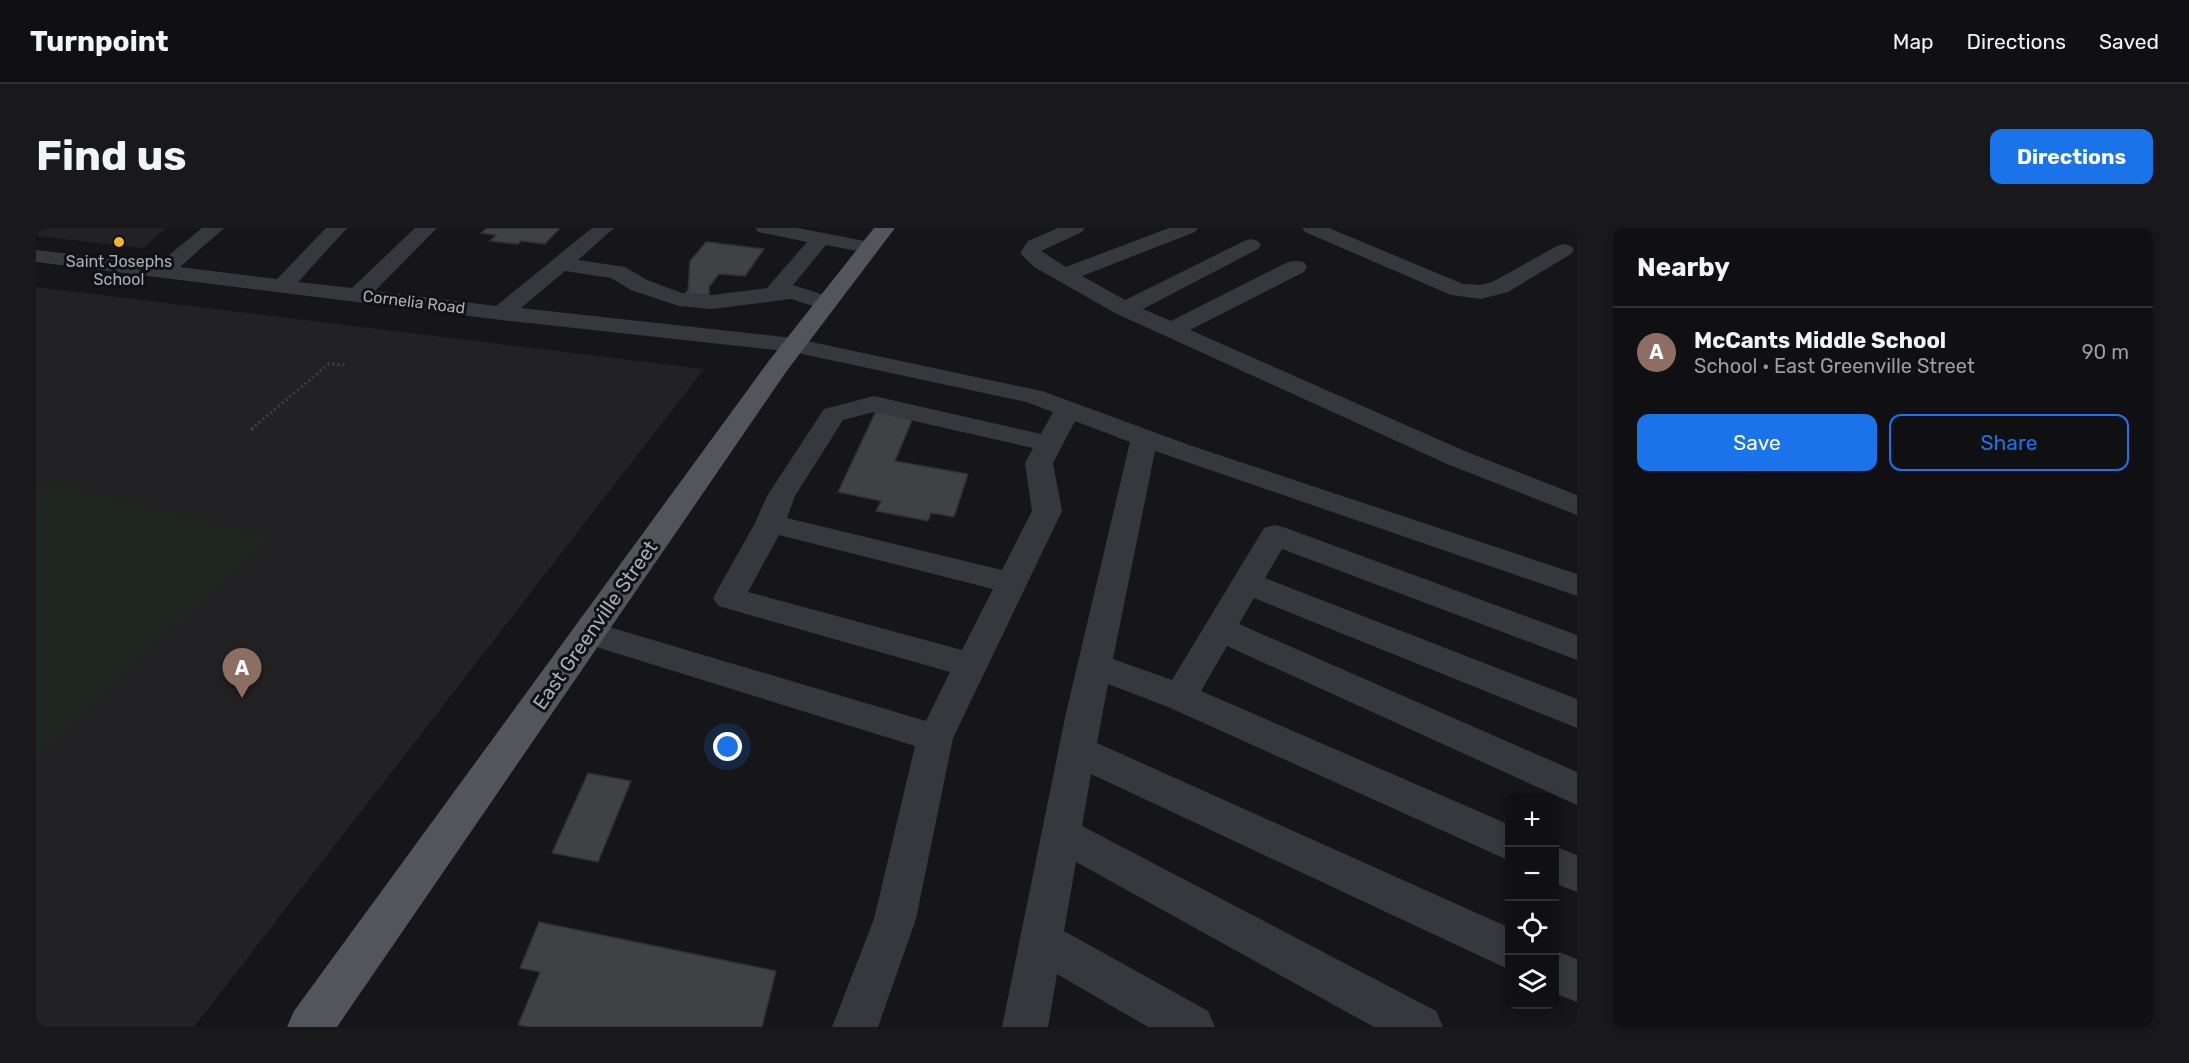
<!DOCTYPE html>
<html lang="en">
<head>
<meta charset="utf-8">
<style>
	body { margin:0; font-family:Rubik,sans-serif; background:#19191b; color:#f1f3f6 }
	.controls { position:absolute; right:18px; bottom:18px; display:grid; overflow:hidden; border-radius:12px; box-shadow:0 3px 9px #0003 }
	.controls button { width:54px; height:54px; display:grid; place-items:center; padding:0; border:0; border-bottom:2px solid #303032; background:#101012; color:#f1f3f6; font:30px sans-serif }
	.you { position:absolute; left:692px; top:519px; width:21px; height:21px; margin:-15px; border:4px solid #fff; border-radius:50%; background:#1a73e8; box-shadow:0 0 0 9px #1a73e833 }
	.badge { display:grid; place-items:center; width:39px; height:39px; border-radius:50%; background:#1a73e8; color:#fff; font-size:20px; font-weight:700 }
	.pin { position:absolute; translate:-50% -50px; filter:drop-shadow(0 2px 3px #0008) }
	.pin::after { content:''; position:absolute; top:32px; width:21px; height:18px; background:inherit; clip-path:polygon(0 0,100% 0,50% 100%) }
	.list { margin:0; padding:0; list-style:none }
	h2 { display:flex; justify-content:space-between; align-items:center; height:78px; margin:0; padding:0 24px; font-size:26px }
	h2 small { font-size:20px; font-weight:400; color:#9c9d9f }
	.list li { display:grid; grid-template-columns:39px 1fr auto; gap:18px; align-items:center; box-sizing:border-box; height:90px; padding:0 24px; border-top:2px solid #303032 }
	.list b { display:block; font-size:22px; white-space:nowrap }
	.list p { margin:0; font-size:20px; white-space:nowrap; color:#9c9d9f }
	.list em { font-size:20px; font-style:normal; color:#9c9d9f }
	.actions { display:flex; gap:12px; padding:18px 24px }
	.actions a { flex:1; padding:14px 0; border:2px solid #1a73e8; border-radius:12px; text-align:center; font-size:21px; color:#1a73e8 }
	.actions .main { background:#1a73e8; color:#fff }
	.icon { flex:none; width:33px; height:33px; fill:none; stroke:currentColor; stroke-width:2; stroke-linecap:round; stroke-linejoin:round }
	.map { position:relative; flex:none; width:1541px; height:799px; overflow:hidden; border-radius:12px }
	header { display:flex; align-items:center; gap:36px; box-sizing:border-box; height:84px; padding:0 30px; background:#101012; border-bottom:2px solid #303032 }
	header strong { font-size:28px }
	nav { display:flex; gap:33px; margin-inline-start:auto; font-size:21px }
	.intro { display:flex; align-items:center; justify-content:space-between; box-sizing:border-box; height:144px; padding:0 36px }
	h1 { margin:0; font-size:42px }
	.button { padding:15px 27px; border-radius:12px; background:#1a73e8; color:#fff; font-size:21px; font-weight:700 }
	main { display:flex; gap:36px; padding:0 36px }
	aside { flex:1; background:#101012; border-radius:12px; box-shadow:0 3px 9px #0003 }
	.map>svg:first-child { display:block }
	.built { fill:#222225 }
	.green { fill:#1e261f }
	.building { fill:#404145; stroke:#303034; stroke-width:1.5 }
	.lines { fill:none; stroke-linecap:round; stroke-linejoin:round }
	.path-far1 { stroke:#3d3f44; stroke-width:3; stroke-dasharray:2 3; stroke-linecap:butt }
	.path { stroke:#3d3f44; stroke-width:4; stroke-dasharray:3 4.5; stroke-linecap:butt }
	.minor { fill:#37383d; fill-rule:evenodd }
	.major { fill:#53555c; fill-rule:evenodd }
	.poi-dot { fill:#f2b134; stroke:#111113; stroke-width:2 }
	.labels { text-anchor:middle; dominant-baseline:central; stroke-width:6; stroke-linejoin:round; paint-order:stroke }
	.far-poi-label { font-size:16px; fill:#a8adb8; stroke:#111113 }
	.far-street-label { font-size:16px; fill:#a8adb8; stroke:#111113 }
	.street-label { font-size:20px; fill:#a8adb8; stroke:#111113 }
</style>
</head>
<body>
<header>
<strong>Turnpoint</strong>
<nav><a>Map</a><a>Directions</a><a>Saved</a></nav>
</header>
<div class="intro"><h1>Find us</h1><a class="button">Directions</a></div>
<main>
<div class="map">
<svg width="1541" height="799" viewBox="0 0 1541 799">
	<rect width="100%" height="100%" fill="#161618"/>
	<path class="built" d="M0 0H130L107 20 0 8Z
		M0 59 668 141 158 799H0Z"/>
	<path class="green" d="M14 254 238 308 0 531V264Z"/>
	<path class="building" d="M451 0H521L523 1 509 16 485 13 482 16 454 13 460 7 445 5Z
		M670 14H672L728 21 709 48 683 46 673 59V67L649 66 652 62 654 33Z
		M840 183 877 190 859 233 932 246 918 289 895 285 892 293 840 283 845 273 802 264Z
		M552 545 595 553 562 634 516 625Z
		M503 694 740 743 726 799H491L482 797 504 744 484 740Z"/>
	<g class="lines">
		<path class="path-far1" d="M219 198 293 136 309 137"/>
		<path class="path" d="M215 202 221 197"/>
		<path class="minor" d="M166 0H188L144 39 241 51 290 0H311L262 54 316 60 379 0H401L339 63 460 78 556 0H578L542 32 589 39 611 52 646 65 676 67 731 60 771 14 722 4 719 0H762L839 15 842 19 839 23 832 25 790 17 757 57 797 70 800 75 797 80 789 82 755 71 676 81 643 78 595 62 575 50 529 43 485 80 757 110 1006 163 1156 218 1541 346V368L1119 223 1077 431 1136 452 1228 300 1239 297 1250 300 1541 407V432L1246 321 1229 350 1541 471V500L1218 370 1203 396 1541 544V577L1191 418 1165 463 1474 597V633L1132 479 1072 456 1061 515 1474 700V742L1055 546 1046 598 1400 783 1407 799H1338L1040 634 1028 703 1172 783 1179 799H1112L1021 746 1012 799H966L1030 485 1094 214 1039 193 1017 235 1026 283 917 510 880 691 842 799H796L838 691 879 518 541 413 536 405 541 397 553 393 890 493 914 444 682 378 677 370 719 295 731 268 788 181 838 168 1005 206 1017 184 990 174 757 124 465 92 0 34V22L122 36ZM838 184 997 220 989 235 996 283 966 342 751 290 759 268 807 192ZM743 307 957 361 926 422 712 364Z
			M1022 0H1049L1046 4 1005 23 1030 39 1133 0H1162L1159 4 1046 48 1089 72 1208 13 1215 11 1222 13 1225 17 1222 21 1107 81 1135 93 1252 34 1260 33 1268 34 1271 39 1268 44 1154 102 1431 224 1541 267V287L1411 236 1081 86 998 39 984 25 992 13Z
			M1266 0H1293L1427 56 1445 57 1456 54 1521 18 1528 16 1535 18 1538 22 1535 26 1472 64 1445 71 1415 67 1269 4Z
			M1518 618 1541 627V664L1518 655Z
			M1518 722 1541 731V774L1518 765Z"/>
		<path class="major" d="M838 0H859L750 144 301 799H251L258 783 732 134Z"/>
	</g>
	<circle class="poi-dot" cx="83" cy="14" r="6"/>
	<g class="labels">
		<g class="far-poi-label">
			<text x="83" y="33">Saint Josephs<tspan x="83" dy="18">School</tspan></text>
		</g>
		<g class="far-street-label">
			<text transform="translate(378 74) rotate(7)">Cornelia Road</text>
		</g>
		<g class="street-label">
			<text transform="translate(559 397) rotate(-55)">East Greenville Street</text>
		</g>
	</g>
</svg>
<div class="controls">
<button>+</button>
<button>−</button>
<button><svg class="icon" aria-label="locate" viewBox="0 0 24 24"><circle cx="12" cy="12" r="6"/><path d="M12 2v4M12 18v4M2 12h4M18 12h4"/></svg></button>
<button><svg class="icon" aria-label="layers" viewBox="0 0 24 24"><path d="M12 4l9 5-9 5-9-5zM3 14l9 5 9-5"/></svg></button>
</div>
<div class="you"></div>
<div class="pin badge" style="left:206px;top:470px;background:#8d6e63">A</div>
</div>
<aside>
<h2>Nearby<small></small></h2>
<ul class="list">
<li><span class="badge" style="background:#8d6e63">A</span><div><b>McCants Middle School</b><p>School · East Greenville Street</p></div><em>90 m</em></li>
</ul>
<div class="actions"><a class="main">Save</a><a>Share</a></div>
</aside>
</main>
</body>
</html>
